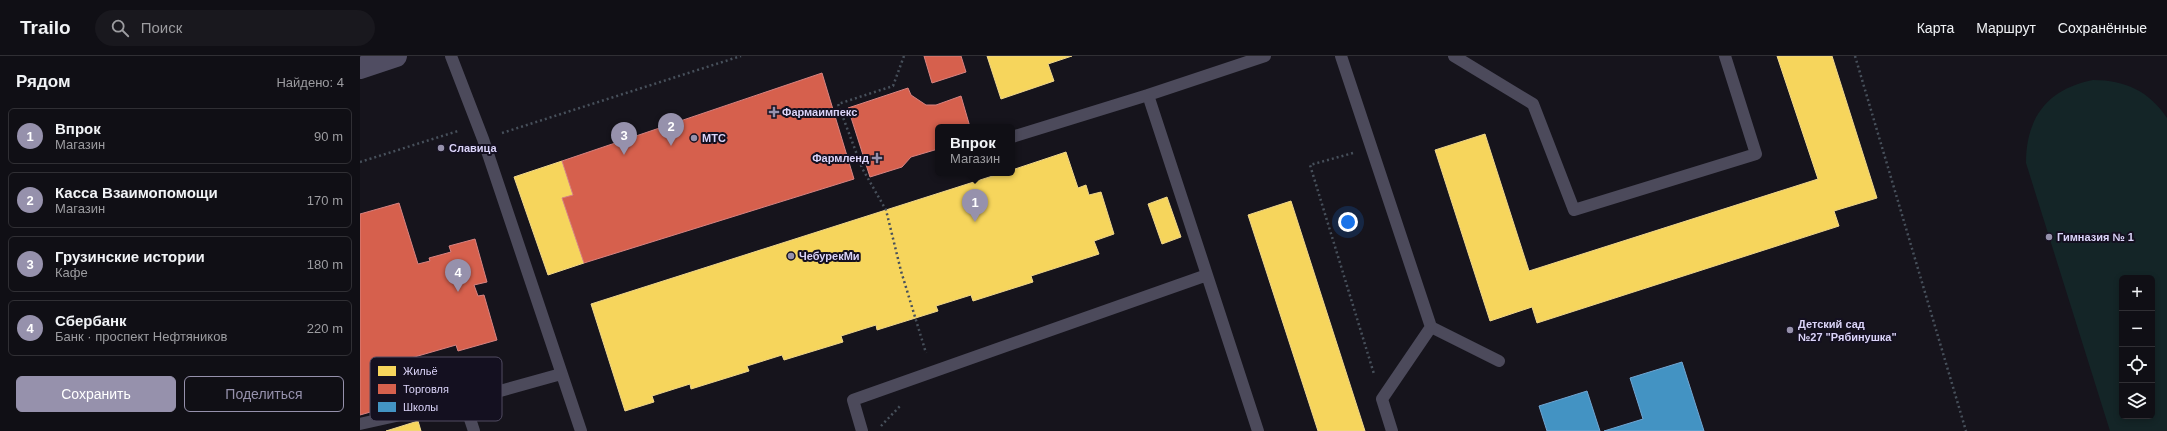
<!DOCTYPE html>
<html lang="ru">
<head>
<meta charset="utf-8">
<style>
	body { margin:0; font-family:Helvetica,sans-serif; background:#19181e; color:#f1f3f6 }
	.controls { position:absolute; right:12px; bottom:12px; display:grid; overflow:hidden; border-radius:6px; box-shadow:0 2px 6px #0003 }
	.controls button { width:36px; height:36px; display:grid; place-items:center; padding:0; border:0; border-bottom:1px solid #302f34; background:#100f15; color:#f1f3f6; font:20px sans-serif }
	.you { position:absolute; left:988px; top:166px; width:14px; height:14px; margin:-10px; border:3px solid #fff; border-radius:50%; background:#1a73e8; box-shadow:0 0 0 6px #1a73e833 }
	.badge { display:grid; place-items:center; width:26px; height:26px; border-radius:50%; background:#9691ac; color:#fff; font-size:13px; font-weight:700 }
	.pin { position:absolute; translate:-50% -33px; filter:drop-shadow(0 1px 2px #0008) }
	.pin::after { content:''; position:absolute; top:21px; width:14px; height:12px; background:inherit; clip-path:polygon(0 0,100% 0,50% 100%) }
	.popup { position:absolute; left:575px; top:68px; width:80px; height:52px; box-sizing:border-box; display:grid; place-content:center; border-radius:6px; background:#100f15; filter:drop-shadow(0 1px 3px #0005); font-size:13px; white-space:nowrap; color:#9c9ca0 }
	.popup b { font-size:15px; color:#f1f3f6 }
	.popup::after { content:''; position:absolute; left:50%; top:100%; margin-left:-8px; border:8px solid transparent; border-top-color:#100f15 }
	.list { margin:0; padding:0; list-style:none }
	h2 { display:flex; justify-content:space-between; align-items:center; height:52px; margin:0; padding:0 16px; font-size:17px }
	h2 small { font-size:13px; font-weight:400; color:#9c9ca0 }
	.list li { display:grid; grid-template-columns:26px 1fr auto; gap:12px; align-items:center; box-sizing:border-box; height:56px; margin:0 8px 8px; padding:0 8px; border:1px solid #302f34; border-radius:6px }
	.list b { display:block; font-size:15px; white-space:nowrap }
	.list p { margin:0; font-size:13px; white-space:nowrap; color:#9c9ca0 }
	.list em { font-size:13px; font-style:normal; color:#9c9ca0 }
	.actions { display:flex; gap:8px; padding:12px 16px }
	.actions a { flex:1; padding:9px 0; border:1px solid #9691ac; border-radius:6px; text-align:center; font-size:14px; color:#9691ac }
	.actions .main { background:#9691ac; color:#fff }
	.icon { flex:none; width:22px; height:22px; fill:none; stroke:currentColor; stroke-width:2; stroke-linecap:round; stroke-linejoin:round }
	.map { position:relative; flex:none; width:1807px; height:375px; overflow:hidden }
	header { display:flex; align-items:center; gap:24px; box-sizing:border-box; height:56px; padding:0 20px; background:#100f15; border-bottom:1px solid #302f34 }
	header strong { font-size:19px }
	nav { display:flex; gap:22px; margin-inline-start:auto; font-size:14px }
	.search { width:280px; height:36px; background:#19181e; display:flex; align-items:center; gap:10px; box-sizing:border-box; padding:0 14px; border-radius:22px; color:#9c9ca0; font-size:15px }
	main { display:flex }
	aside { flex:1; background:#100f15 }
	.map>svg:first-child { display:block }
	.garden { fill:#142527; fill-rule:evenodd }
	.homes { fill:#f6d55c; stroke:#eed58b }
	.shops { fill:#d6604d; stroke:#d88381 }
	.schools { fill:#4393c3; stroke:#71a6d3 }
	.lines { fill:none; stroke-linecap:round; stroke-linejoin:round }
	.path { stroke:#47505b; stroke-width:2.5; stroke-dasharray:2 3; stroke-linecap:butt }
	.lane { stroke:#4c4a5b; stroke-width:12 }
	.secondary { stroke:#504d62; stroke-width:22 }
	.poi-dot { fill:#9691ac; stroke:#141020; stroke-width:1.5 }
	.labels { text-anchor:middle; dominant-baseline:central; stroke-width:4; stroke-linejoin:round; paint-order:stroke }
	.poi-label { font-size:11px; font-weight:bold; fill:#dbd4f9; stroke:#141020; text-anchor:start }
	.key { fill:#141020; stroke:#504b61; stroke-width:1 }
	.key-label { font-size:11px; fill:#dbd4f9 }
</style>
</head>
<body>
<header>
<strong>Trailo</strong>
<div class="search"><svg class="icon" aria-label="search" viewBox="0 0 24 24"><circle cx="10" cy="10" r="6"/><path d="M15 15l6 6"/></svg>Поиск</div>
<nav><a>Карта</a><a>Маршрут</a><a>Сохранённые</a></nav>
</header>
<main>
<aside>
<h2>Рядом<small>Найдено: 4</small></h2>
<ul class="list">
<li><span class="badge">1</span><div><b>Впрок</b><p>Магазин</p></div><em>90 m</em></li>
<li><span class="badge">2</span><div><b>Касса Взаимопомощи</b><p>Магазин</p></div><em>170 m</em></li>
<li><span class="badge">3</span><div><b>Грузинские истории</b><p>Кафе</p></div><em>180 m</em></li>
<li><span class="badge">4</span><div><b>Сбербанк</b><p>Банк · проспект Нефтяников</p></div><em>220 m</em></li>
</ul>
<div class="actions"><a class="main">Сохранить</a><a>Поделиться</a></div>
</aside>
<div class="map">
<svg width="1807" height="375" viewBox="0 0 1807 375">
	<rect width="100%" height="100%" fill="#16141c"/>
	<path class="garden" d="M1733 24C1765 24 1789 35 1807 62V375H1750L1666 107C1666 61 1688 33 1733 24ZM1762 222H1792V360H1762Z"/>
	<path class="homes" d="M627 0H712L688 8 694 25 641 43Z
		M1417 0H1472L1517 142 1474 155 1479 170 1177 267 1172 251 1130 265 1075 94 1125 78 1169 215 1458 123Z
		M706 96 718 132 726 129 729 139 741 136 754 178 734 185 739 198 671 220 673 226 613 245 611 239 576 250 578 255 517 274 516 269 481 280 483 286 424 304 422 299 387 310 389 315 331 333 330 328 292 340 294 346 265 355 231 248 642 117H652V114Z
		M202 105 213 139 202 142 224 207 188 219 154 121Z
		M807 141 821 181 802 188 788 148Z
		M931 145 1005 375H958L888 159Z
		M58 365 61 375H26Z"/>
	<path class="shops" d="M564 0H601L606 16 572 27Z
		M462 17 494 123 224 207 202 142 213 139 202 105Z
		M548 32 551 39 566 49H576L601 40 610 71H578V93L551 101 542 111 510 121 488 52Z
		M39 147 58 208 70 205 69 202 91 196 89 190 115 183 127 226 114 229 118 240 124 239 137 284 98 295 96 289 37 306 49 345 0 359V158Z"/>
	<path class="schools" d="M1322 306 1344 375H1244L1283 363 1270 322Z
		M1227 335 1240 375H1187L1179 350Z"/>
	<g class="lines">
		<path class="path" d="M544 0 533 30 478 48 502 112 526 154 541 215 566 297
			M1495 0 1606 375
			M142 77 381 0
			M993 97 950 109 1014 318
			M0 106 98 75
			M521 370 541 349"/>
		<path class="lane" d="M91 0 123 83 221 375
			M981 0 1071 271 1139 305
			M1094 0 1173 48 1214 154 1396 98 1365 0
			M652 81 788 39
			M847 219 898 375
			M104 345 114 375
			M0 368 104 345 201 318
			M502 375 493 344 847 219 788 39 905 0
			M1032 375 1022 343 1071 271"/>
		<path class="secondary" d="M0 12 36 0"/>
	</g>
	<g class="poi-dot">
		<path d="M412 50h4v4h4v4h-4v4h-4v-4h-4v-4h4z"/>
		<circle cx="334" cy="82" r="4"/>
		<circle cx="81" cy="92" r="4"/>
		<path d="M515 96h4v4h4v4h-4v4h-4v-4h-4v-4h4z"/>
		<circle cx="1689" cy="181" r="4"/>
		<circle cx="431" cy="200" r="4"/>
		<circle cx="1430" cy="274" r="4"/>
	</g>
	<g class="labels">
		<g class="poi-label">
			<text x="422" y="56">Фармаимпекс</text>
			<text x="342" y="82">МТС</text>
			<text x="89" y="92">Славица</text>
			<text x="509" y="102" text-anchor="end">Фармленд</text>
			<text x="1697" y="181">Гимназия № 1</text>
			<text x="439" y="200">ЧебурекМи</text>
			<text x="1438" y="268">Детский сад<tspan x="1438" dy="13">№27 "Рябинушка"</tspan></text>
		</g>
	</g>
	<rect x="10" y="301" width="132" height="64" rx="6" class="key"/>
	<rect x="18" y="310" width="18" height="10" fill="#f6d55c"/>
	<rect x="18" y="328" width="18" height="10" fill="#d6604d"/>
	<rect x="18" y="346" width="18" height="10" fill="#4393c3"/>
	<g class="key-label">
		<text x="43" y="319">Жильё</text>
		<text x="43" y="337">Торговля</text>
		<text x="43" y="355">Школы</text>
	</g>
</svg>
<div class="controls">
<button>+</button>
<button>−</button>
<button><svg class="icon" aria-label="locate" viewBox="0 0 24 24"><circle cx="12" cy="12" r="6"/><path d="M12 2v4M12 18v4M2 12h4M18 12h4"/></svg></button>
<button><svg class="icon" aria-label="layers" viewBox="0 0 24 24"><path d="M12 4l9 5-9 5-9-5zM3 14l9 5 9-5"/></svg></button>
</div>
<div class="you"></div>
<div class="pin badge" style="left:615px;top:166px">1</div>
<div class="popup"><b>Впрок</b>Магазин</div>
<div class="pin badge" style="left:311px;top:90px">2</div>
<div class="pin badge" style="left:264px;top:99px">3</div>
<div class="pin badge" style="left:98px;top:236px">4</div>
</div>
</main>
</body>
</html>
